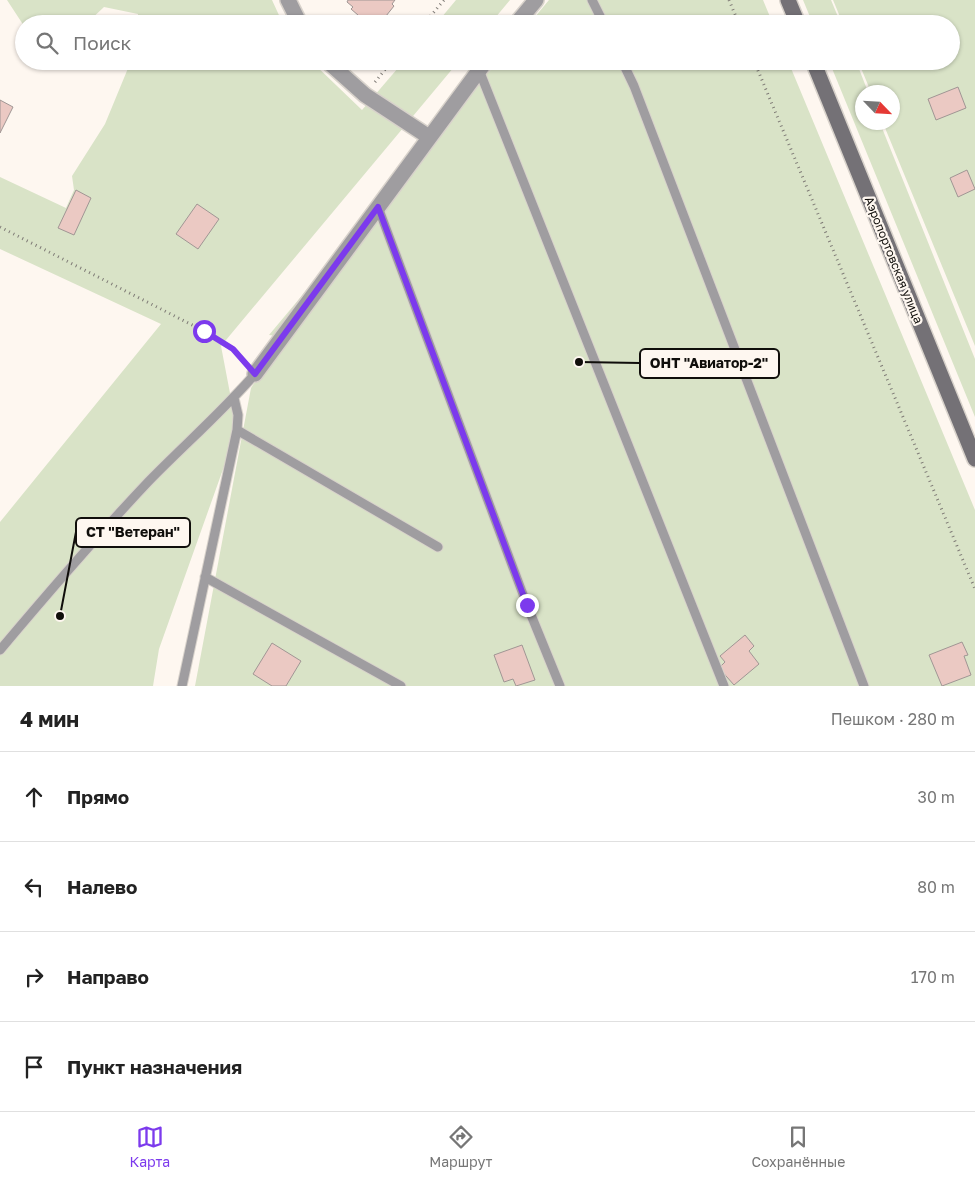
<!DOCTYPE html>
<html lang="ru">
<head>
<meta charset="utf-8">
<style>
	body { margin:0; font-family:"Golos Text",sans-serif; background:#f2f2f2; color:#222 }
	.compass { position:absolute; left:855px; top:85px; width:45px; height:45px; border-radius:50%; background:#fff; box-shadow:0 1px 4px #0004; rotate:115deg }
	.stop { position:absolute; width:15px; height:15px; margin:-11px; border:4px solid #7c3aed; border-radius:50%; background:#fff }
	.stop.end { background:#7c3aed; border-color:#fff; box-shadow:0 1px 5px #0008 }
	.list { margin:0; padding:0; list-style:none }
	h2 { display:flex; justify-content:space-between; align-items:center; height:65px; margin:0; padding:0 20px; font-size:21px }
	h2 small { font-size:16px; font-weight:400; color:#767676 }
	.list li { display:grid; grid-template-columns:32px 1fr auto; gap:15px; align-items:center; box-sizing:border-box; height:90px; padding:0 20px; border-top:1px solid #e0e0e0 }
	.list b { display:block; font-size:19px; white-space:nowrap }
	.list em { font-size:16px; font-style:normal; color:#767676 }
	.icon { flex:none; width:28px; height:28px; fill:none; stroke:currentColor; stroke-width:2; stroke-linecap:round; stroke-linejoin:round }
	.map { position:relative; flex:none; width:975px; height:686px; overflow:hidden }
	.search { position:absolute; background:#fff; box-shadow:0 1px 4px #0004; left:15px; right:15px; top:15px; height:55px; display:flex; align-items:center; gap:12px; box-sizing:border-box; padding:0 18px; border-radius:28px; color:#767676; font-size:19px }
	.sheet { height:425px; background:#fff }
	nav { display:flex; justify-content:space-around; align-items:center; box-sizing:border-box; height:70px; border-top:1px solid #e0e0e0; background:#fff; font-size:14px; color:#767676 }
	nav a { display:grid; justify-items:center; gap:2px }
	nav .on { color:#7c3aed }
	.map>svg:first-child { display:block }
	.green { fill:#d9e3c7 }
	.building { fill:#ebc9c3; stroke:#a09694 }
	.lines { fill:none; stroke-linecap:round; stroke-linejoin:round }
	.lane-casing { stroke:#d8d2cb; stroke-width:11 }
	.street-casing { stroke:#d8d2cb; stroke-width:18 }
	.secondary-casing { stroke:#d8d2cb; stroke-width:18 }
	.path { stroke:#7f7b76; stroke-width:3; stroke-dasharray:1 4; stroke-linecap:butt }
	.lane { stroke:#9f9da0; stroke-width:9 }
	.street { stroke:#9f9da0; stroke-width:15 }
	.secondary { stroke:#747176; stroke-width:15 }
	.route { stroke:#7c3aed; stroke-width:6 }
	.labels { text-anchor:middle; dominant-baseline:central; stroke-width:4.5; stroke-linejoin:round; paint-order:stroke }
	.street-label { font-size:12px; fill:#100e0b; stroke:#fef7f0 }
	.leader { fill:none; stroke:#100e0b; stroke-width:2 }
	.callout-dot { fill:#100e0b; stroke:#fef7f0; stroke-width:2 }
	.callout { fill:#fef7f0; stroke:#100e0b; stroke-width:2 }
	.callout-label { font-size:14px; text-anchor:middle; font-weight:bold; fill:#100e0b }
</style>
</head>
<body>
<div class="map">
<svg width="975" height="686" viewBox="0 0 975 686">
	<rect width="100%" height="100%" fill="#fef7f0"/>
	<path class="green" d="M7 0H272L283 24H137L138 14 104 7 86 24H24V26Z
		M456 0H510L490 24H436Z
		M549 0H763L773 24H529Z
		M803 0H831L841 24H813Z
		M833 0H975V346L883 123 892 122V92H871L858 61H951V24H843Z
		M131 61H311L362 110 404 61H459L221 346 237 430 159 649 153 686H0V522L161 324 0 249V177L66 208 74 190 72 176 105 124Z
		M498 61H788L975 510V686H195L251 388 284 337 269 335Z
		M829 61H856L868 92H862V122L880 123 975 359V417Z"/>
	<path class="building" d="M348 0H395L392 4 394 6 382 21 380 19 376 24 368 19 366 22 351 9 353 7 347 2Z
		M958 87 966 108 936 120 928 99Z
		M0 100 13 107 0 133Z
		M967 170 975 189 958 197 950 178Z
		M76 190 91 198 74 235 58 228Z
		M197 204 219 219 198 249 176 234Z
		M745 635 754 646 749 651 759 664 734 685 719 668 725 662 720 656Z
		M962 642 968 655 964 656 971 675 942 686 929 655Z
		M272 643 301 661 286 686H272L253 674Z
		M522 645 535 680 516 686 513 679 504 682 494 655Z"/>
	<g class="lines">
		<g class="lane-casing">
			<path id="lane" d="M592 0 604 24
				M622 61 634 86 864 686
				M479 70 724 686
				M378 207 527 605 560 686
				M237 430 438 547
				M205 577 401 686
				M0 650C48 593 97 536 148 482 183 446 221 413 255 374
				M182 686 237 430 238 415 234 398"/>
		</g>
		<g class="street-casing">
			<path id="street" d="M288 0 300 24
				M516 24 536 0
				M327 61 365 95 429 137
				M255 374 486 61"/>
		</g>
		<g class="secondary-casing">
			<path id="secondary" d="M788 0 798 24
				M813 61 975 459"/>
		</g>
		<path class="path" d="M729 0 739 24
			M424 24 444 0
			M754 61 975 589
			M375 82 392 61
			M0 227 204 331 233 349 244 363"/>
		<use href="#lane" class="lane"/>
		<use href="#street" class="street"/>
		<use href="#secondary" class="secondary"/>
	</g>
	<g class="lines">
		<path class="route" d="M204 331 233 349 255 374 378 207 527 605"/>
	</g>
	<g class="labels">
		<g class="street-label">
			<text transform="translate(894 260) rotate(68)">Аэропортовская улица</text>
		</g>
	</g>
	<path class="leader" d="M579 362L640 363M60 616L76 532"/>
	<g class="callout-dot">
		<circle cx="579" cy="362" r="5"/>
		<circle cx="60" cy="616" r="5"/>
	</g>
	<g class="callout">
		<rect x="640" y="349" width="139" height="29" rx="5"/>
		<rect x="76" y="518" width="114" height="29" rx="5"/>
	</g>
	<g class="callout-label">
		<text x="709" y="368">ОНТ "Авиатор-2"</text>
		<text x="133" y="537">СТ "Ветеран"</text>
	</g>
</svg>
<svg class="compass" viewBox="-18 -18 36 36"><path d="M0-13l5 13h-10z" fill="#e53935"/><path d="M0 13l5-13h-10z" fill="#767676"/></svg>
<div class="stop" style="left:204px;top:331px"></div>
<div class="stop end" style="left:527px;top:605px"></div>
<div class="search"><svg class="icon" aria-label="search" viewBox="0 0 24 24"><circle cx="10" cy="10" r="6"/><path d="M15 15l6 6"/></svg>Поиск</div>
</div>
<section class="sheet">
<h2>4 мин<small>Пешком · 280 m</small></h2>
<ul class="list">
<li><svg class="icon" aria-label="ahead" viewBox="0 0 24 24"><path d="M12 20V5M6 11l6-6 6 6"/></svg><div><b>Прямо</b></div><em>30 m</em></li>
<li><svg class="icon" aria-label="left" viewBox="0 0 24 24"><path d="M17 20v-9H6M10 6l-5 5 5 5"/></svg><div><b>Налево</b></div><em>80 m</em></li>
<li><svg class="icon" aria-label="right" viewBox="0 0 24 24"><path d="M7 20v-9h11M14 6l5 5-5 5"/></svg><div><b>Направо</b></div><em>170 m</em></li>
<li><svg class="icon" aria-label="arrive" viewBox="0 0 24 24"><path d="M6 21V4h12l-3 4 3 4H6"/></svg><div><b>Пункт назначения</b></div></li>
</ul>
</section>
<nav>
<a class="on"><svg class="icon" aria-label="map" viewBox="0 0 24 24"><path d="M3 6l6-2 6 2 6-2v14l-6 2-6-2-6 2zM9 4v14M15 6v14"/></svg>Карта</a>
<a><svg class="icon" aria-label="directions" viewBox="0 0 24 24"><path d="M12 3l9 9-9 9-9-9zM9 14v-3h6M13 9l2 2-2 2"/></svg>Маршрут</a>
<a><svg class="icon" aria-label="saved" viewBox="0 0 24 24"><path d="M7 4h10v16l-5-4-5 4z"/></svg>Сохранённые</a>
</nav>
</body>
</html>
